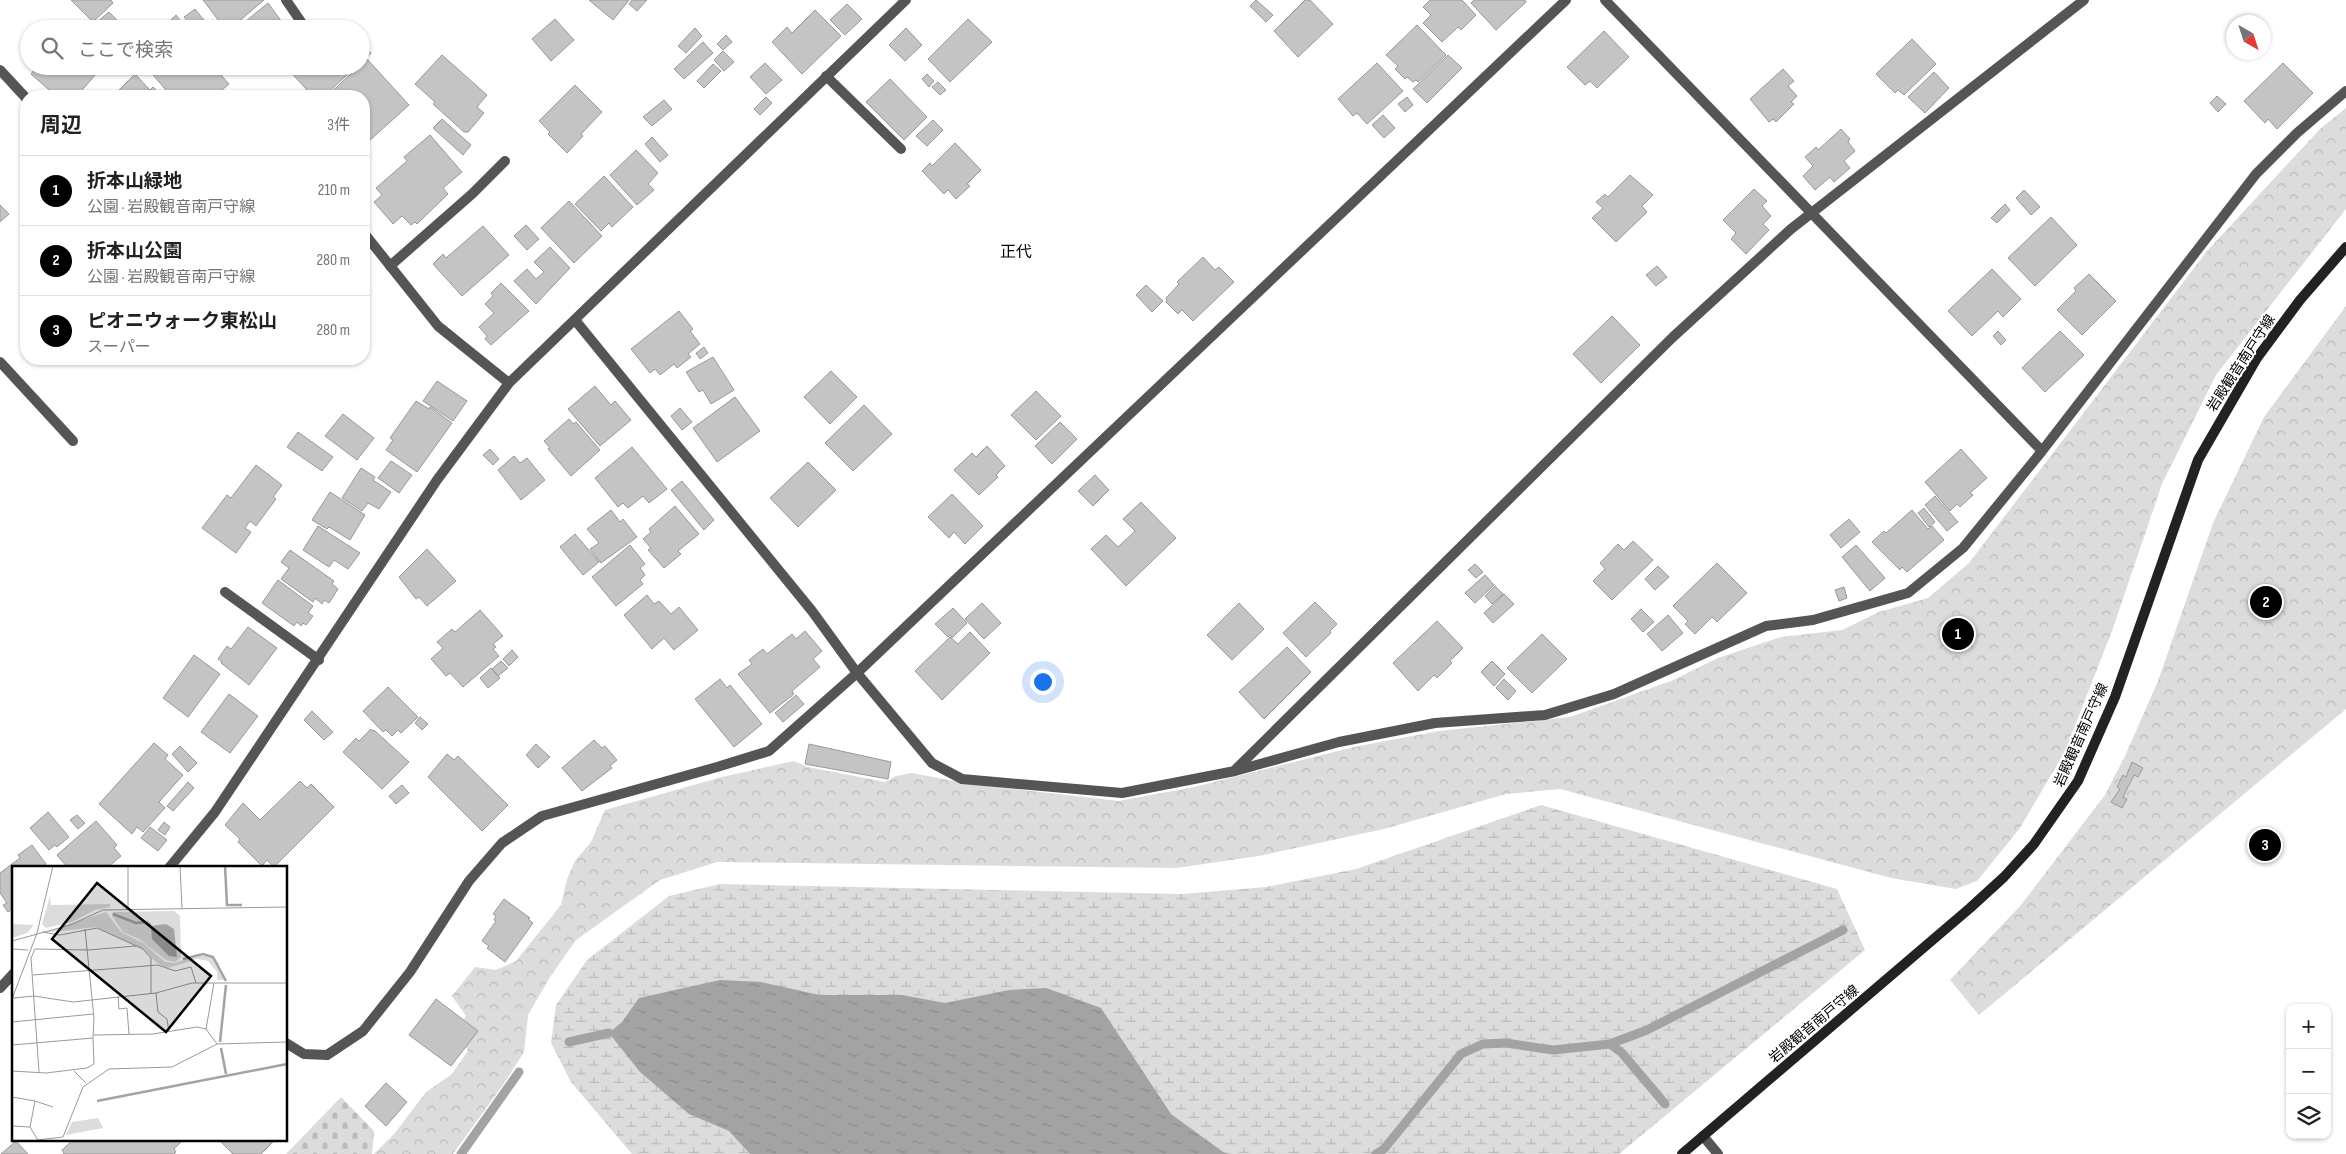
<!DOCTYPE html>
<html lang="ja">
<head>
<meta charset="utf-8">
<style>
	body { margin:0; font-family:"Sofia Sans Condensed","Noto Sans JP",sans-serif; background:#f6f6f6; color:#202124 }
	.controls { position:absolute; right:15px; bottom:15px; display:grid; overflow:hidden; border-radius:10px; box-shadow:0 1px 4px #0004 }
	.controls button { width:45px; height:45px; display:grid; place-items:center; padding:0; border:0; border-bottom:1px solid #e0e0e0; background:#fff; color:#202124; font:25px sans-serif }
	.compass { position:absolute; left:2226px; top:15px; width:45px; height:45px; border-radius:50%; background:#fff; box-shadow:0 1px 4px #0004; rotate:141deg }
	.you { position:absolute; left:1042px; top:681px; width:18px; height:18px; margin:-12px; border:4px solid #fff; border-radius:50%; background:#1a73e8; box-shadow:0 0 0 8px #1a73e833 }
	.badge { display:grid; place-items:center; width:32px; height:32px; border-radius:50%; background:#000; color:#fff; font-size:16px; font-weight:700 }
	.pin { position:absolute; translate:-50% -50%; border:2px solid #fff; box-shadow:0 1px 5px #0006 }
	.list { margin:0; padding:0; list-style:none }
	h2 { display:flex; justify-content:space-between; align-items:center; height:65px; margin:0; padding:0 20px; font-size:21px }
	h2 small { font-size:16px; font-weight:400; color:#757577 }
	.list li { display:grid; grid-template-columns:32px 1fr auto; gap:15px; align-items:center; box-sizing:border-box; height:70px; padding:0 20px; border-top:1px solid #e0e0e0 }
	.list b { display:block; font-size:19px; white-space:nowrap }
	.list p { margin:0; font-size:16px; white-space:nowrap; color:#757577 }
	.list em { font-size:16px; font-style:normal; color:#757577 }
	.icon { flex:none; width:28px; height:28px; fill:none; stroke:currentColor; stroke-width:2; stroke-linecap:round; stroke-linejoin:round }
	.map { position:relative; flex:none; width:2346px; height:1154px; overflow:hidden }
	.search { position:absolute; background:#fff; box-shadow:0 1px 4px #0004; left:20px; top:20px; width:350px; height:55px; display:flex; align-items:center; gap:12px; box-sizing:border-box; padding:0 18px; border-radius:28px; color:#757577; font-size:19px }
	.panel { position:absolute; background:#fff; box-shadow:0 1px 4px #0004; left:20px; top:90px; width:350px; height:275px; border-radius:20px }
	.map>svg:first-child { display:block }
	.wetland { fill:url(#wetland-marsh) }
	.cemetery { fill:url(#cemetery-stones) }
	.park { fill:url(#park-crowns) }
	.water { fill:url(#water-ripples) }
	.lines { fill:none; stroke-linecap:round; stroke-linejoin:round }
	.stream { stroke:#a3a3a3; stroke-width:9 }
	.building { fill:#c4c4c4; stroke:#999 }
	.lane { stroke:#555; stroke-width:10 }
	.street { stroke:#555; stroke-width:10 }
	.secondary { stroke:#222; stroke-width:10 }
	.labels { text-anchor:middle; dominant-baseline:central; stroke-width:4; stroke-linejoin:round; paint-order:stroke }
	.street-label { font-size:14px; fill:#000; stroke:#fff }
	.quarter-label { font-size:16px; fill:#000; stroke:#fff }
	.inset-river { fill:none; stroke:#a3a3a3; stroke-width:2.5 }
	.inset-road { fill:none; stroke:#999; stroke-width:1 }
	.view { fill:#000; fill-opacity:0.15; stroke:#000; stroke-width:2.5 }
	.inset-edge { fill:none; stroke:#000; stroke-width:2.5 }
</style>
</head>
<body>
<div class="map">
<svg width="2346" height="1154" viewBox="0 0 2346 1154">
	<defs>
		<pattern id="wetland-marsh" width="20" height="14" patternUnits="userSpaceOnUse" patternTransform="scale(1.25)"><rect width="20" height="14" fill="#dcdcdc"/><path d="M1 5h8M5 5V1M11 12h8M15 12V8" fill="none" stroke="#bbb"/></pattern>
		<pattern id="cemetery-stones" width="16" height="16" patternUnits="userSpaceOnUse" patternTransform="scale(1.25)"><rect width="16" height="16" fill="#dcdcdc"/><path d="M2 7V4a2 2 0 0 1 4 0v3zM10 15v-3a2 2 0 0 1 4 0v3z" fill="#bbb"/></pattern>
		<pattern id="park-crowns" width="20" height="18" patternUnits="userSpaceOnUse" patternTransform="scale(1.25)"><rect width="20" height="18" fill="#dcdcdc"/><path d="M2 6a3 3 0 1 1 6 0M12 15a3 3 0 1 1 6 0" fill="none" stroke="#bbb"/></pattern>
		<pattern id="water-ripples" width="26" height="14" patternUnits="userSpaceOnUse" patternTransform="scale(1.25)"><rect width="26" height="14" fill="#a3a3a3"/><path d="M2 4q2-2 4 0t4 0M15 11q2-2 4 0t4 0" fill="none" stroke="#8b8b8b"/></pattern>
	</defs>
	<rect width="100%" height="100%" fill="#fff"/>
	<path class="wetland" d="M1541 805 1837 889 1865 950 1619 1154H632L571 1082 551 1043 556 1005 587 960 669 896 720 884 1183 894 1266 887 1356 869Z"/>
	<path class="cemetery" d="M341 1097 374 1131 372 1154H286Z"/>
	<path class="park" d="M2346 108V209L2216 375 2162 484 2112 631 2065 751 2020 828 1977 881 1956 889 1891 878 1560 789 1506 794 1384 829 1259 856 1176 868 717 862 660 880 576 940 550 977 528 1015 524 1052 505 1082 453 1154H374L395 1133 426 1092 452 1074 468 1051 462 1039 460 1026 466 1016 452 996 475 967 496 970 516 961 561 905 567 879 575 861 591 842 605 810 722 777 794 761 808 767 885 782 896 776 912 773 970 784 1119 801 1194 787 1354 747 1439 731 1570 717 1671 681 1718 658 1781 637 1842 630 1879 612 1928 598 1969 563 2207 251 2321 128Z
		M2346 306V709L1979 1015 1950 980 2021 905 2105 795 2125 756 2158 681 2213 523 2264 417Z"/>
	<path class="water" d="M720 980 761 982 819 995H902L945 1003 1009 990 1046 988 1101 1008 1171 1114 1223 1152 1230 1154H750L729 1131 689 1114 640 1072 609 1033 622 1022 639 998Z"/>
	<g class="lines">
		<path class="stream" d="M569 1042 609 1033
			M1610 1044 1622 1053 1665 1104
			M461 1154 519 1072
			M1376 1154 1384 1149 1461 1054 1483 1044 1506 1043 1553 1050 1610 1044 1647 1030 1843 930"/>
	</g>
	<path class="building" d="M71 0H111L113 3 93 22Z
		M203 0H264L230 29H225Z
		M589 0H629L613 20Z
		M632 0H647L637 11 629 4Z
		M1256 0 1273 15 1266 22 1250 6Z
		M1305 0H1310L1333 24 1298 57 1274 31Z
		M1430 0H1462L1476 15 1461 30 1458 27 1442 42 1423 23 1431 15 1423 7Z
		M1474 0H1525L1526 2 1496 30 1471 3Z
		M268 3 287 29H252L246 21Z
		M847 4 862 19 845 35 830 20Z
		M195 9 211 29H194L184 17Z
		M815 10 841 36 802 74 772 42 787 27 792 33Z
		M109 12 121 24 116 29H101L96 23Z
		M176 15 187 29H161Z
		M555 19 574 40 551 61 532 39Z
		M968 19 992 42 950 82 928 59Z
		M1417 25 1446 55 1418 82 1416 80 1413 82 1407 77 1405 79 1395 69 1398 66 1386 55Z
		M695 28 702 36 686 53 678 46Z
		M906 28 922 45 905 61 889 45Z
		M1604 31 1629 57 1597 88 1590 81 1585 85 1567 67Z
		M726 35 732 42 723 50 717 44Z
		M1912 39 1936 64 1904 95 1898 90 1895 93 1876 74Z
		M703 42 713 53 684 79 674 69Z
		M361 43 371 53 361 62Z
		M723 51 734 62 724 71 714 60Z
		M442 55 487 95 477 107 484 113 468 132H464L433 104 435 102 415 84Z
		M1448 55 1462 68 1427 103 1413 89Z
		M367 59 409 105 369 141 364 135V96L328 95Z
		M765 63 782 80 766 94 750 77Z
		M1377 63 1403 91 1367 124 1357 113 1353 116 1338 99Z
		M2283 63 2313 93 2277 129 2268 119 2265 123 2244 101Z
		M713 64 721 71 704 88 697 81Z
		M37 66H103L77 96H56L31 74Z
		M148 66H183L190 74 198 66H213L229 84 215 96H201L199 93 195 96H171L148 69Z
		M357 66 324 96H306L303 93 307 90 286 67Z
		M1783 69 1794 81 1788 86 1797 96 1791 102 1794 104 1776 122 1773 119 1769 122 1750 99Z
		M1934 72 1949 88 1925 113 1908 97Z
		M135 74 150 90 153 87 162 96H109L113 92 115 94Z
		M927 74 934 81 929 87 922 79Z
		M890 79 927 117 904 140 866 102Z
		M938 82 946 90 940 95 932 87Z
		M575 85 602 112 581 134 583 136 567 153 548 134 550 132 539 121Z
		M2217 96 2226 104 2218 112 2210 103Z
		M766 97 772 103 760 115 754 109Z
		M1407 97 1413 105 1405 112 1398 104Z
		M664 100 672 109 652 126 643 117Z
		M1383 115 1395 128 1384 138 1372 125Z
		M442 119 471 145 463 155 433 128Z
		M933 120 943 130 927 146 916 136Z
		M1841 129 1850 139 1848 142 1855 151 1844 161 1850 168 1834 182 1830 177 1815 190 1803 176 1813 166 1805 157 1816 147 1818 150Z
		M430 135 462 172 443 188 448 194 417 224 415 222 411 225 402 216 393 224 374 202 382 195 376 188 407 161 404 157Z
		M652 137 668 155 660 162 645 144Z
		M955 143 981 170 967 184 970 186 956 199 948 190 944 194 922 171 930 163 932 166Z
		M636 150 658 173 648 184 654 190 637 205 610 175Z
		M1630 175 1653 195 1642 206 1647 212 1616 242 1592 218 1603 208 1596 202 1605 194 1608 197Z
		M604 176 633 207 612 227 609 223 601 231 575 204Z
		M1754 189 1767 201 1762 206 1771 216 1763 224 1769 230 1746 254 1731 239 1736 233 1723 220Z
		M2024 190 2040 207 2031 215 2016 198Z
		M569 201 602 236 574 263 541 228Z
		M2005 204 2010 210 1997 223 1991 218Z
		M0 205 9 214 0 222Z
		M2051 217 2077 245 2035 286 2008 258Z
		M526 225 539 239 527 250 514 236Z
		M483 226 509 255 462 296 433 264 443 254 446 258Z
		M550 247 570 268 536 304 514 281 527 269 536 279 544 272 534 262Z
		M1203 257 1215 270 1219 267 1234 282 1193 321 1182 310 1178 314 1166 302 1167 300 1166 298 1179 284 1177 282Z
		M1657 266 1667 277 1656 286 1646 275Z
		M1992 269 2021 299 2003 317 1998 311 1972 336 1948 311Z
		M2089 274 2116 301 2082 335 2057 310 2076 291 2074 288Z
		M501 283 529 311 491 345 485 339 487 336 479 327 494 313 485 304 493 296 491 293Z
		M1146 285 1163 301 1152 312 1136 295Z
		M679 311 693 329 690 331 700 344 688 354 691 357 677 368 674 364 660 375 655 369 650 373 631 349Z
		M1612 316 1640 345 1601 383 1573 354Z
		M1998 331 2006 340 2001 345 1993 336Z
		M2060 331 2084 355 2045 392 2022 368Z
		M704 347 708 353 700 359 696 353Z
		M713 357 734 390 711 404 703 390 699 392 686 372Z
		M831 371 857 397 830 424 804 397Z
		M437 381 467 401 453 421 423 401Z
		M595 386 611 405 615 401 631 420 600 446 568 409Z
		M1036 391 1061 416 1036 440 1011 415Z
		M735 397 760 431 717 462 693 428Z
		M416 401 429 409 430 407 452 423 417 472 386 450 393 440 390 438Z
		M864 405 892 434 853 471 825 443Z
		M680 408 692 422 682 430 671 416Z
		M343 414 374 438 357 460 325 436Z
		M569 419 573 424 576 422 600 450 571 476 548 449 550 448 544 441Z
		M1060 422 1077 439 1052 464 1035 446Z
		M298 432 333 457 322 471 287 447Z
		M987 446 1005 466 996 475 998 477 979 495 954 470 972 453 976 457Z
		M632 447 667 489 649 503 643 496 628 508 623 503 618 507 595 478Z
		M490 449 499 459 493 465 483 455Z
		M1961 449 1987 478 1970 493 1973 495 1960 507 1957 504 1950 511 1925 482Z
		M514 456 520 463 527 458 545 480 521 500 498 470Z
		M391 461 412 475 399 493 378 478Z
		M808 462 836 490 798 527 770 498Z
		M256 465 282 485 273 497 276 499 256 526 250 521 245 528 251 532 236 553 202 528 227 495 231 498Z
		M361 468 375 477 373 480 391 492 379 509 368 503 362 511 342 498Z
		M1095 475 1109 490 1093 506 1078 491Z
		M682 481 714 520 704 530 671 490Z
		M330 492 365 515 350 540 329 527 327 529 312 520Z
		M952 494 983 526 965 544 954 532 949 538 928 517Z
		M1935 496 1958 522 1947 531 1925 505Z
		M1141 502 1176 538 1126 586 1091 549 1106 535 1118 547 1135 531 1123 519Z
		M675 506 699 534 678 551 681 554 664 568 648 550 651 548 643 539 651 532 649 529Z
		M1924 508 1935 522 1929 527 1918 513Z
		M611 510 620 522 623 519 637 537 601 563 590 549 599 543 587 529Z
		M1912 510 1928 529 1932 526 1944 540 1907 572 1902 567 1900 570 1872 542 1884 531 1886 533Z
		M1849 519 1860 532 1841 548 1830 535Z
		M318 526 360 553 348 569 334 560 329 567 303 550Z
		M575 534 599 562 583 575 560 547Z
		M1633 541 1653 560 1612 600 1593 581 1605 569 1600 563 1618 544 1624 550Z
		M630 545 645 564 640 568 645 575 640 580 643 584 616 606 592 577Z
		M1856 545 1885 578 1870 591 1842 557Z
		M427 549 456 581 427 606 419 597 416 599 399 577Z
		M290 550 334 581 332 584 338 589 329 603 324 600 322 604 315 598 313 602 281 579 289 568 281 562Z
		M1717 563 1747 593 1717 622 1712 617 1695 634 1685 624 1688 621 1673 606Z
		M1475 564 1483 572 1476 578 1468 570Z
		M1658 566 1669 577 1655 590 1645 579Z
		M1485 575 1494 585 1475 603 1465 593Z
		M278 580 313 606 308 613 313 616 306 625 303 623 301 626 297 622 294 626 262 603Z
		M1495 586 1503 594 1492 604 1485 596Z
		M1844 587 1847 598 1839 601 1835 590Z
		M1504 594 1514 604 1493 623 1484 613Z
		M647 595 654 604 659 601 671 614 679 607 698 630 674 650 664 638 652 649 624 615Z
		M1315 602 1337 624 1330 631 1331 633 1306 657 1283 633Z
		M982 603 1001 623 984 639 965 619Z
		M1239 603 1264 629 1232 660 1207 635Z
		M953 608 967 623 952 638 950 635 948 637 935 624Z
		M1641 609 1654 622 1643 632 1631 619Z
		M480 610 503 636 493 644 496 647 493 649 499 656 463 687 450 673 446 676 431 659 443 648 437 642 452 629 455 632Z
		M1668 615 1683 633 1662 651 1647 634Z
		M1437 621 1463 648 1450 661 1452 663 1437 678 1434 675 1418 691 1393 663Z
		M248 627 277 648 249 685 221 663 222 662 218 659 227 646 231 649Z
		M805 631 822 651 813 659 820 667 792 691 794 694 770 713 738 674 752 664 749 660 763 649 767 654 792 634 796 639Z
		M970 632 990 653 942 700 915 671 950 637 958 644Z
		M1542 634 1567 659 1532 693 1507 668Z
		M1287 647 1311 672 1264 719 1239 692Z
		M512 650 518 657 509 666 503 659Z
		M194 655 220 674 188 717 163 698Z
		M501 661 508 668 498 676 492 669Z
		M1492 661 1505 674 1494 686 1481 672Z
		M491 668 500 678 488 688 480 678Z
		M720 679 727 688 730 685 762 724 734 747 695 699Z
		M1504 679 1516 691 1508 700 1496 688Z
		M388 687 418 717 401 733 398 730 392 736 386 730 383 732 363 711Z
		M229 694 258 716 230 753 201 732Z
		M796 695 804 704 783 722 775 713Z
		M312 711 333 732 324 740 304 720Z
		M420 717 428 724 422 730 415 723Z
		M371 729 373 731 374 730 409 762 382 789 343 752 356 738 359 741Z
		M594 740 602 748 605 746 617 760 610 766 612 768 582 791 562 768Z
		M154 743 168 755 165 759 183 775 159 802 165 808 143 832 137 827 132 834 99 804Z
		M536 744 550 757 538 768 526 755Z
		M809 744 891 762 888 779 805 764Z
		M180 746 197 763 188 772 172 754Z
		M447 754 454 760 458 756 508 805 482 831 428 777Z
		M2132 762 2143 768 2138 777 2134 775 2123 797 2127 799 2122 808 2111 802 2120 789 2117 787 2123 775 2126 777Z
		M300 781 307 788 311 784 334 807 274 867 267 860 262 866 238 842 240 839 225 825 243 803 260 820Z
		M188 782 194 788 173 811 167 806Z
		M402 785 409 793 396 804 389 796Z
		M48 812 69 837 57 847 55 845 49 850 30 828Z
		M77 815 85 823 78 829 70 820Z
		M96 821 117 845 114 848 121 856 107 868H68L57 855Z
		M164 822 170 827 165 835 158 830Z
		M150 827 167 840 158 851 141 838Z
		M32 845 46 864 44 865 46 868H14V908L8 912 3 905 7 903 0 893V873L20 858 18 855Z
		M504 899 530 918 528 919 533 923 505 962 487 948 489 946 482 941 496 921 494 920 496 916 493 914Z
		M436 999 478 1031 451 1066 409 1035Z
		M386 1083 407 1102 386 1126 365 1106Z
		M73 1140H183L174 1149 176 1152 174 1154H64L62 1150Z
		M219 1140H275L261 1154H233Z
		M16 1141 28 1154H1Z"/>
	<g class="lines">
		<path class="lane" d="M286 0 306 29
			M826 76 901 149
			M390 266 472 194 505 161
			M0 362 73 441
			M225 592 319 660"/>
		<path class="street" d="M1605 0 2042 451
			M0 70 26 98
			M364 233 438 326 509 383
			M575 320 812 611 857 673 932 763 962 779 1122 793 1235 771 1339 742 1435 723 1545 715 1614 694 1766 626 1813 620 1908 593 1963 548 2042 451 2256 174 2297 133 2346 91
			M1235 770 1673 337 1791 229 2084 0
			M169 868 215 812 437 480 509 383 906 0
			M0 988 14 973
			M286 1043 304 1054 327 1055 363 1031 410 972 469 881 502 843 542 816 717 767 769 751 857 673 1566 0
			M1703 1136 1718 1154"/>
		<path class="secondary" d="M1682 1154 1970 908 2004 877 2034 844 2078 781 2115 697 2198 460 2257 358 2300 300 2346 247"/>
	</g>
	<g class="labels">
		<g class="street-label">
			<text transform="translate(2241 363) rotate(-57)">岩殿観音南戸守線</text>
			<text transform="translate(2081 735) rotate(-66)">岩殿観音南戸守線</text>
			<text transform="translate(1814 1024) rotate(-40)">岩殿観音南戸守線</text>
		</g>
		<g class="quarter-label">
			<text x="1016" y="252">正代</text>
		</g>
	</g>
	<g transform="translate(12 866)">
		<rect width="275" height="275" fill="#fff"/>
		<path d="M86 252 91 262 54 269 60 256Z" fill="#dcdcdc"/>
		<path d="M162 45 168 50 169 91 163 96 154 94 127 73 111 66 100 50 101 46Z" fill="#dcdcdc"/>
		<path d="M38 30 39 39 98 38V41L83 44 60 56 34 62 30 58ZM94 46 109 66 131 77 153 96 163 97 183 90H198L206 96 212 114H205V106L196 95 185 93 156 102 145 97 131 83 84 61 32 67ZM0 58 22 59 15 67 0 72Z" fill="#dcdcdc"/>
		<path d="M154 58 162 63 165 91 157 90 140 73 139 60Z" fill="#a3a3a3"/>
		<path class="inset-river" d="M213 0 215 39H230M101 48 124 57 135 56 139 60M171 93 191 88 201 91 214 115M208 176 214 119M209 182 214 208M85 235 275 198"/>
		<path class="inset-road" d="M116 0V43M168 0 170 42M30 66 48 69 85 62 131 83 139 92V127M0 75 58 59 91 44 275 41M0 83 16 84M21 109 146 99 163 105 179 101 184 117M144 127 146 146 155 153 157 166M106 130 107 143 115 142 117 168M1 132 22 130 61 136 144 127 180 117H275M0 133 25 67 41 0M0 156 81 148M194 163 202 117M82 169 141 168 185 161 194 163 205 178M0 179 81 172 82 152 73 63M0 205 34 207 75 202 82 198 81 172M62 205 74 217M27 206 19 92 23 83 76 84 124 80M0 231 23 235 18 261 26 274M23 235 41 241M0 260 18 261M25 274 51 271 71 221 97 203 160 201 205 178 275 176"/>
		<path class="view" d="M85 17 199 110 154 166 40 73Z"/>
		<rect width="275" height="275" class="inset-edge"/>
	</g>
</svg>
<div class="controls">
<button>+</button>
<button>−</button>
<button><svg class="icon" aria-label="layers" viewBox="0 0 24 24"><path d="M12 4l9 5-9 5-9-5zM3 14l9 5 9-5"/></svg></button>
</div>
<svg class="compass" viewBox="-18 -18 36 36"><path d="M0-13l5 13h-10z" fill="#e53935"/><path d="M0 13l5-13h-10z" fill="#757577"/></svg>
<div class="you"></div>
<div class="pin badge" style="left:1958px;top:634px">1</div>
<div class="pin badge" style="left:2266px;top:602px">2</div>
<div class="pin badge" style="left:2265px;top:845px">3</div>
<div class="search"><svg class="icon" aria-label="search" viewBox="0 0 24 24"><circle cx="10" cy="10" r="6"/><path d="M15 15l6 6"/></svg>ここで検索</div>
<section class="panel">
<h2>周辺<small>3件</small></h2>
<ul class="list">
<li><span class="badge">1</span><div><b>折本山緑地</b><p>公園 · 岩殿観音南戸守線</p></div><em>210 m</em></li>
<li><span class="badge">2</span><div><b>折本山公園</b><p>公園 · 岩殿観音南戸守線</p></div><em>280 m</em></li>
<li><span class="badge">3</span><div><b>ピオニウォーク東松山</b><p>スーパー</p></div><em>280 m</em></li>
</ul>
</section>
</div>
</body>
</html>
